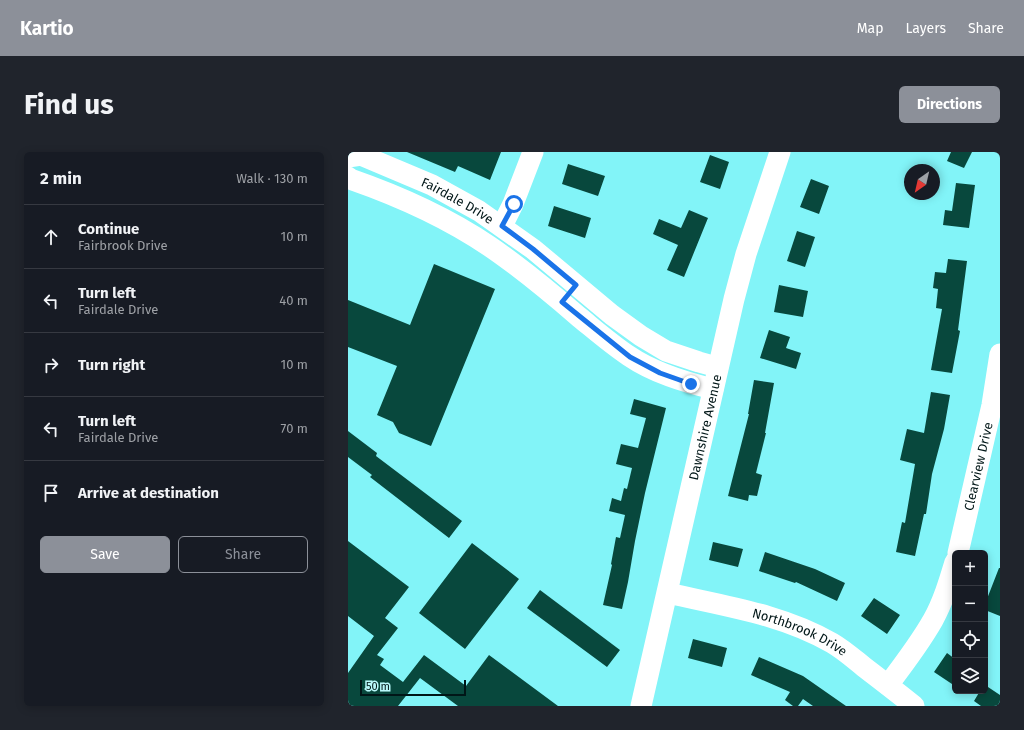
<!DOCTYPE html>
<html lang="en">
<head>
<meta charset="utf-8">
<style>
	body { margin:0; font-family:"Fira Sans",sans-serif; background:#20242c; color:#f1f3f6 }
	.controls { position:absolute; right:12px; bottom:12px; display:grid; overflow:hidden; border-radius:6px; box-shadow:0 2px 10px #0003 }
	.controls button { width:36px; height:36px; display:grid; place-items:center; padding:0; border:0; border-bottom:1px solid #363941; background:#171b24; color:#f1f3f6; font:20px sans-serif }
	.compass { position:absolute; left:556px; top:12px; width:36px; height:36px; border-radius:50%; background:#171b24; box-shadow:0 2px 10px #0003; rotate:214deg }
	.scale { position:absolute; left:12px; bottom:10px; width:106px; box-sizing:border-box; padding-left:4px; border:2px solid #001617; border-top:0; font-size:11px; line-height:14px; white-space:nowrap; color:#001617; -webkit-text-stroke:3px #baf9fb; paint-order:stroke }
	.stop { position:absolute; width:12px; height:12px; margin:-9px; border:3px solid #1a73e8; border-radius:50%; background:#fff }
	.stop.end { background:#1a73e8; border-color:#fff; box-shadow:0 1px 4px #0008 }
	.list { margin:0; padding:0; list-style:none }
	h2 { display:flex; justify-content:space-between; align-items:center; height:52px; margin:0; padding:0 16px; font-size:17px }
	h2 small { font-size:13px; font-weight:400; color:#9ea1a6 }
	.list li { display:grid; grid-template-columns:26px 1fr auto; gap:12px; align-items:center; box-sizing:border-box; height:64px; padding:0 16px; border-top:1px solid #363941 }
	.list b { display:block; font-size:15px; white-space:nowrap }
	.list p { margin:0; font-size:13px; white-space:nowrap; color:#9ea1a6 }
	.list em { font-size:13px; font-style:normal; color:#9ea1a6 }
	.actions { display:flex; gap:8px; padding:12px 16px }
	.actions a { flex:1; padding:9px 0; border:1px solid #8c9099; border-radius:6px; text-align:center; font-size:14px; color:#8c9099 }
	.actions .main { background:#8c9099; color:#fff }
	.icon { flex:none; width:22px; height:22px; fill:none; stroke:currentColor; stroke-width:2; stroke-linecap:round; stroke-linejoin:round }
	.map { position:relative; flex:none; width:652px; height:554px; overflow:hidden; border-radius:6px }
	header { display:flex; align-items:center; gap:24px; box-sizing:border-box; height:56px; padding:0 20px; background:#8c9099; color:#fff }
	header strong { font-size:19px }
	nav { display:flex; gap:22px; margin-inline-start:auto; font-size:14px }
	.intro { display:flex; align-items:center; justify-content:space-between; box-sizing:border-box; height:96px; padding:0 24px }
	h1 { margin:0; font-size:28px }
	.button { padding:10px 18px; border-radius:6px; background:#8c9099; color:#fff; font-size:14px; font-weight:700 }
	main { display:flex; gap:24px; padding:0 24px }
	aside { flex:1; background:#171b24; border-radius:6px; box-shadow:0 2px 10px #0003 }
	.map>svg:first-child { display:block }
	.building { fill:#08483d }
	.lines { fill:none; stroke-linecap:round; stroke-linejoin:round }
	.minor { stroke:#fff; stroke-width:21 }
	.route { stroke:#1a73e8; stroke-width:5 }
	.labels { text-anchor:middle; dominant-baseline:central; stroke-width:4; stroke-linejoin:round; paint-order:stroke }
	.street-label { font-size:13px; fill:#001617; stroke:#baf9fb }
</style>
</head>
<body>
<header>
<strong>Kartio</strong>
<nav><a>Map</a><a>Layers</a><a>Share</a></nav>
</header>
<div class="intro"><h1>Find us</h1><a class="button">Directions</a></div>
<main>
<aside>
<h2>2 min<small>Walk · 130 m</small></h2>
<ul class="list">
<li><svg class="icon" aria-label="ahead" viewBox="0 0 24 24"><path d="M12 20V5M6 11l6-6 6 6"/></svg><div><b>Continue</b><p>Fairbrook Drive</p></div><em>10 m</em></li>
<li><svg class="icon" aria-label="left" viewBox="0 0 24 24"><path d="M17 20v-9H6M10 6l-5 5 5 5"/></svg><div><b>Turn left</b><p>Fairdale Drive</p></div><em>40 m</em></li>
<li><svg class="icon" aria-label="right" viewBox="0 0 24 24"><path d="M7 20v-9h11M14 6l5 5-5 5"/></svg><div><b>Turn right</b></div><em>10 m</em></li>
<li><svg class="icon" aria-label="left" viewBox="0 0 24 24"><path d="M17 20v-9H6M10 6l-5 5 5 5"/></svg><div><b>Turn left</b><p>Fairdale Drive</p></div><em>70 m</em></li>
<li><svg class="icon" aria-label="arrive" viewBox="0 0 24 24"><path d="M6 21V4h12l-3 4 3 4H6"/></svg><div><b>Arrive at destination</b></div></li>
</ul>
<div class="actions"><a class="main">Save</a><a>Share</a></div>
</aside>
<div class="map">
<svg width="652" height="554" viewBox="0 0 652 554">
	<rect width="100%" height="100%" fill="#82f4f8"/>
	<path class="building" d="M59 0H153L142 28 110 14 107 20Z
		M603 0H624L616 16 599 9Z
		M362 3 381 10 372 37 352 30Z
		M220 12 257 24 250 44 214 32Z
		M463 27 481 34 471 62 452 55Z
		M608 31 627 33 621 76 595 73 597 58 604 59Z
		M206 54 243 66 237 86 200 74Z
		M341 58 360 66 336 125 319 118 330 93 305 82 311 67 333 76Z
		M449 79 467 85 457 115 439 109Z
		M600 107 619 109 610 178 612 179 604 221 583 218 594 157 588 156 590 137 585 136 587 120 598 121Z
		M86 112 147 137 83 294 51 281 45 270 29 263 49 214 0 195V148L62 173Z
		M431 133 460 139 455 165 426 160Z
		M421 178 442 185 438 196 453 201 448 217 412 206Z
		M406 228 426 231 417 281H418L408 321 414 323 409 344 401 343 400 349 380 344 401 262H400Z
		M583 240 602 243 596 277 584 322 578 362H576L567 404 548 400 554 370 557 371 567 312 552 308 559 277 576 281Z
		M286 247 318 256 297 341 287 389 280 430 274 457 255 453 264 413 263 412 268 385 272 386 277 363 261 359 264 346 273 349 276 336 279 337 284 316 268 312 273 292 290 296 298 266 282 262Z
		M0 279 29 301 28 304 114 369 101 386 22 325 24 323 0 305Z
		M0 389 61 435 37 466 50 476 29 503 36 507 32 513 55 530 76 503 118 534 141 503 210 554H110L72 526 50 554H0V521L26 484 0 464Z
		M365 390 395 397 390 415 361 408Z
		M124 391 171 427 117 497 71 461Z
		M417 400 467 417 497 431 489 449 448 430 447 431 411 419Z
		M651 416H652V464L637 458V452Z
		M192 438 272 498 259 515 179 456Z
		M526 446 552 463 539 482 513 464Z
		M345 487 379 496 374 515 340 506Z
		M599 501 607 507V534L586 520Z
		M411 505 455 524 498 554H465L455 547 450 554H445L437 548 442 540 403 523Z
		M637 533 652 543V554H633L626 549 632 539H637Z"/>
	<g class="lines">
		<g class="minor">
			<path id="s1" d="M0 5 13 3 84 33 131 59 185 97 264 163 293 184 318 199 351 210 369 215"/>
			<path d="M0 25 2 27C51 44 98 65 141 94 172 115 202 140 231 165 247 178 263 192 281 204 306 221 336 230 365 237"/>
			<path d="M154 74 165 52 185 0"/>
			<path id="s2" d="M610 401 644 253 652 202"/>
			<path id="s3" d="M320 441C376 454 434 462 484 491 496 498 506 507 516 515 533 528 550 541 566 554"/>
			<path d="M540 533C556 512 572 491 585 468 595 450 601 430 607 410"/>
			<path id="s4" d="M293 554 386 147 398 102 432 0"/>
		</g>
	</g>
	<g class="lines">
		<path class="route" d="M166 52 154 74 185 97 228 133 214 150 282 205 312 221 343 232"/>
	</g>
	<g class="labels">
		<g class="street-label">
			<text stroke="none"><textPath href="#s1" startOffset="120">Fairdale Drive</textPath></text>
			<text stroke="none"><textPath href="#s4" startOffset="286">Dawnshire Avenue</textPath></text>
			<text stroke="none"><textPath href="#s2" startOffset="89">Clearview Drive</textPath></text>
			<text stroke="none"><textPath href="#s3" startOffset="138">Northbrook Drive</textPath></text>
		</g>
	</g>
</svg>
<div class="controls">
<button>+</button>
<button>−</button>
<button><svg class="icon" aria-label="locate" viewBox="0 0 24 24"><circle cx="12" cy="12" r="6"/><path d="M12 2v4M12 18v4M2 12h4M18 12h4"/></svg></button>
<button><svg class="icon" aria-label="layers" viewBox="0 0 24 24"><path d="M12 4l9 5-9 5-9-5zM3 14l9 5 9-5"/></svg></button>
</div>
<svg class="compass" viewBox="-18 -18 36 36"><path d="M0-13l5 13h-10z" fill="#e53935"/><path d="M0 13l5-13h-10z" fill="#9ea1a6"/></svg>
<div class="scale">50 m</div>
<div class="stop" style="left:166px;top:52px"></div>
<div class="stop end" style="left:343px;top:232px"></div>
</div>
</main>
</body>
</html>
